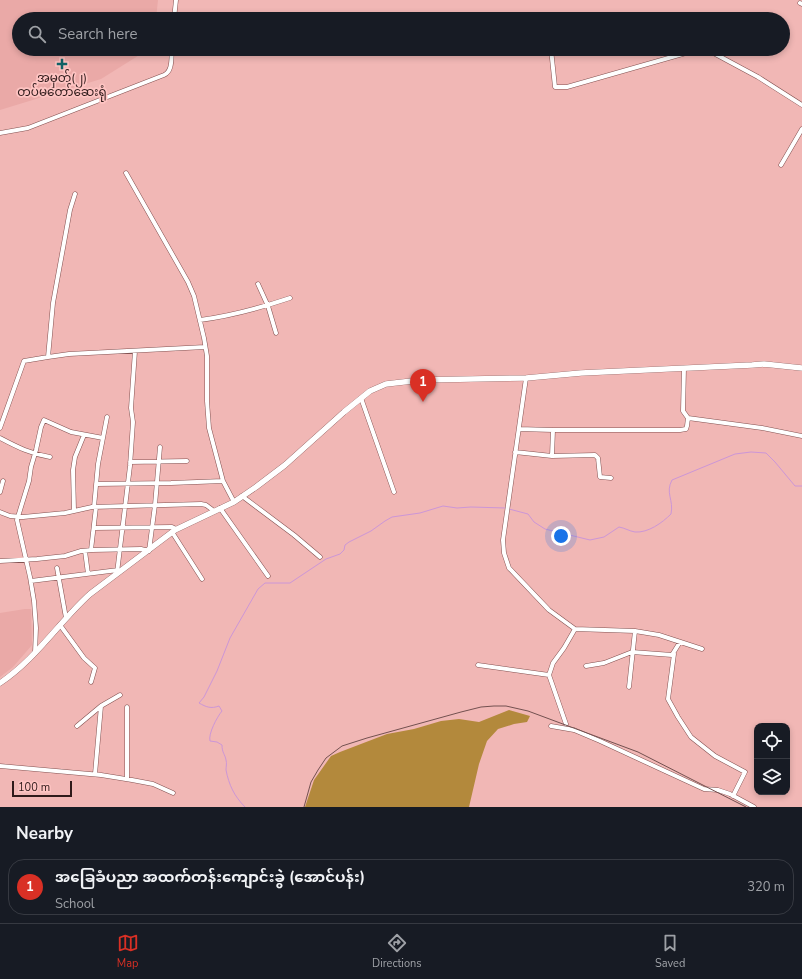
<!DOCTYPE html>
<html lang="en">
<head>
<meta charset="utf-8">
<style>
	body { margin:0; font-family:"Nunito Sans","Noto Sans Myanmar",sans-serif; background:#20242c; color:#f1f3f6 }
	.controls { position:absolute; right:12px; bottom:12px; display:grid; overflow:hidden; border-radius:8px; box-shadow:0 2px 6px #0003 }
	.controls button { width:36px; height:36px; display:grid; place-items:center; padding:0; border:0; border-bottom:1px solid #363941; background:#171b24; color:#f1f3f6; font:20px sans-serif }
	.scale { position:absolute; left:12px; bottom:10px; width:60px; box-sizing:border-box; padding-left:4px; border:2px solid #2f1a1a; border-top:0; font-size:11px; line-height:14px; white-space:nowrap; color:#2f1a1a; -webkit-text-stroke:3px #fec4c2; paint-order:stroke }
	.you { position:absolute; left:561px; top:536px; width:14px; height:14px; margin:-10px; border:3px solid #fff; border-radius:50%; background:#1a73e8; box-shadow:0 0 0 6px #1a73e833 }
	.badge { display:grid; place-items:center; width:26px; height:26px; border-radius:50%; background:#d93025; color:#fff; font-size:13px; font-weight:700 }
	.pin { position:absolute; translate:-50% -33px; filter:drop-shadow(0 1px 2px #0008) }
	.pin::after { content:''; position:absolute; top:21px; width:14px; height:12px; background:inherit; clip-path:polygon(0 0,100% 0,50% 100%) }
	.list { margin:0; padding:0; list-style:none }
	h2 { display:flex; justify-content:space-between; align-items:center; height:52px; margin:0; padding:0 16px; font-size:17px }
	h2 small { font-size:13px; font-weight:400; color:#9ea1a6 }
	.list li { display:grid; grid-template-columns:26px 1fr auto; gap:12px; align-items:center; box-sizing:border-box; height:56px; margin:0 8px 8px; padding:0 8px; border:1px solid #363941; border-radius:16px }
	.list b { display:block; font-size:15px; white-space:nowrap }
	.list p { margin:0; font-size:13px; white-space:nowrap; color:#9ea1a6 }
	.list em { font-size:13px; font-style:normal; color:#9ea1a6 }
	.icon { flex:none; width:22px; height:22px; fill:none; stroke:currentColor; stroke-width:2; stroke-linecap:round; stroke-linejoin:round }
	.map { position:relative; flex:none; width:802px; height:807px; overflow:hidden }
	.search { position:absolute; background:#171b24; box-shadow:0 2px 6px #0003; left:12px; right:12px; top:12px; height:44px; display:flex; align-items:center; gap:10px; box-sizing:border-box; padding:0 14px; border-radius:22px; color:#9ea1a6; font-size:15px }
	.sheet { height:116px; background:#171b24 }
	nav { display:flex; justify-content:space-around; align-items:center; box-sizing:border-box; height:56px; border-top:1px solid #363941; background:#171b24; font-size:11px; color:#9ea1a6 }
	nav a { display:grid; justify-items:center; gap:2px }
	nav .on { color:#d93025 }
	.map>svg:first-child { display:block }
	.built { fill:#eaa9a7 }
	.forest { fill:#b3893c }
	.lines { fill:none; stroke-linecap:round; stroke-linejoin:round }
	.stream { stroke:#cc96d7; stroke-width:1 }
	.minor-casing { stroke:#835150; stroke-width:5 }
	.major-casing { stroke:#835150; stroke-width:6 }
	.minor { stroke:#fff; stroke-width:4 }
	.major { stroke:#fff; stroke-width:5.5 }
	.rail { stroke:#735150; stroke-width:1 }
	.poi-dot { fill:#116266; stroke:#fec4c2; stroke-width:1.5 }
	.labels { text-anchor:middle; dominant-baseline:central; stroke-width:3.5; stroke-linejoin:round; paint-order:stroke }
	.poi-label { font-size:12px; fill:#2f1a1a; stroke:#fec4c2 }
</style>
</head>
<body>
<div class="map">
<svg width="802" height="807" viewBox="0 0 802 807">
	<rect width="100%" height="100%" fill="#f1b7b5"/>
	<path class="built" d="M0 0H158L156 19H19V49H149L101 79 0 110Z
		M25 609H31L32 645 13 667 0 677V613Z"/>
	<path class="forest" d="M509 710 530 716 527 722 514 724 498 729 487 741 479 764 469 807H305L314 780 331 756 340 752 387 734 414 729 441 721 459 719 479 722Z"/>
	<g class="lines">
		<path class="stream" d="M509 509 528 514 534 522 545 529 590 540 604 537 619 527C625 528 629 531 635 532 648 533 662 523 671 514 674 500 665 493 672 480L735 454 751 452 766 453 775 462 795 486H802
			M245 807C234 796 229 785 226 770 226 767 227 763 226 760 225 754 222 753 222 745L217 742 210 741C208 734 217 717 222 711L219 706C211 709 206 707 199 703L204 697 217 671 230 638 258 589 265 583H290L326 559 340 554 344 550 345 545 349 542 371 531 385 521 392 517 420 513 443 506 457 508 471 507 505 508"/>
		<g class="minor-casing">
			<path id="minor" d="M800 3 802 4
				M174 19 176 0
				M551 49 555 87H567L700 49
				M706 49 758 77 802 105
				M0 133 28 128 164 75C173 71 171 58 172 49
				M781 165 802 129
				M126 173 188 282 194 296 204 338 207 356V401L209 428 223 481 234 502
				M258 284 268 306 276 333
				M200 320C231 316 260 308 290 298
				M48 357 69 354 205 347
				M684 368 683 411 688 418 762 428 802 436
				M526 378 503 540 504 553 509 568 549 610 575 629 635 631 659 635 702 649
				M361 398 394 492
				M0 428 24 361 48 357 53 303 70 210 75 194
				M519 429 553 430H680L686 429 687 426 688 418
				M0 438C17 447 31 454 50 457
				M515 452 552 456 595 455 598 458 600 477 611 478
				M552 456 553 430
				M130 462 187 461
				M96 484 171 483 223 481
				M0 492 3 481
				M242 496 294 535 320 557
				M94 507 98 464 107 417
				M220 508 268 576
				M74 510 73 470 75 457 84 435
				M0 512 10 516 23 517 65 513 92 507 201 504 206 505 214 511
				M94 528 172 527 176 529
				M172 532 202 579
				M91 550 96 507
				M85 551 88 574
				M0 561 37 559 65 556 81 551 92 550 141 549 149 551 155 505 160 447
				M57 568 66 618
				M117 573 130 466 133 422 131 408 135 351
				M31 581 118 570
				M60 625 84 658 95 668 91 682
				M35 653 36 628 34 601 30 577 17 520 29 481 31 467 36 450 41 427 44 420 71 432 103 438
				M674 654 668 699 678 717 691 737 715 756 745 772 733 796
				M478 665 549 675
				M586 666 604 663 632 652 672 655 680 642
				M629 687 635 631
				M101 706 120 695
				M127 707V779
				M566 724 549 675 553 663 564 648 575 629
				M77 726 101 706 95 774
				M551 726 574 730 600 741 704 789 718 790 730 794 754 807
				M0 766 101 775 132 780 153 784 173 793"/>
		</g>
		<g class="major-casing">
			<path id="major" d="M0 683C36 659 58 623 90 594L175 530 234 502 256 487 285 465 344 412 370 391 386 384 421 380 526 378 581 373 752 365 764 364 802 368"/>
		</g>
		<use href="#minor" class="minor"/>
		<use href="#major" class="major"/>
		<path class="rail" d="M304 807 311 782 318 770 326 758 342 746 367 738 461 712 481 707 494 706H506L528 711 638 752 746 807"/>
	</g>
	<path class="poi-dot" d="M60 58h4v4h4v4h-4v4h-4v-4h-4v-4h4z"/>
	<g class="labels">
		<g class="poi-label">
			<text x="62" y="78">အမှတ်(၂)<tspan x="62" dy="14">တပ်မတော်ဆေးရုံ</tspan></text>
		</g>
	</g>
</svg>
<div class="controls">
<button><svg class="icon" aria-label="locate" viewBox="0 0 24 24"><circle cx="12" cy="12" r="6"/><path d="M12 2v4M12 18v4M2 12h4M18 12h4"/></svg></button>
<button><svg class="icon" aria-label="layers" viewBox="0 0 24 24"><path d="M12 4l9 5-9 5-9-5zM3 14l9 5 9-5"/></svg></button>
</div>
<div class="scale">100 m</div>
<div class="you"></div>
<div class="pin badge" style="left:423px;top:402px">1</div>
<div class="search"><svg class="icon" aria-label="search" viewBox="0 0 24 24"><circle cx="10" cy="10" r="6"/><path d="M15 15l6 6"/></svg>Search here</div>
</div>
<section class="sheet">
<h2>Nearby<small></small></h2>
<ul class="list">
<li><span class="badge">1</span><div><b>အခြေခံပညာ အထက်တန်းကျောင်းခွဲ (အောင်ပန်း)</b><p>School</p></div><em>320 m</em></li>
</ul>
</section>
<nav>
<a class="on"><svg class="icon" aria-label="map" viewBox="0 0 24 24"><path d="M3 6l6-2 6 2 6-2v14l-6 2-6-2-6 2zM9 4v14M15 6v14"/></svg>Map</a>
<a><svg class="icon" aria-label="directions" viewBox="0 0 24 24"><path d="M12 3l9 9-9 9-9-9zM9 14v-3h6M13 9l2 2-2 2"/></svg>Directions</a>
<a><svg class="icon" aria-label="saved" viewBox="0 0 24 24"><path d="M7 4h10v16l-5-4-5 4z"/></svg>Saved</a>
</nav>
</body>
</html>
